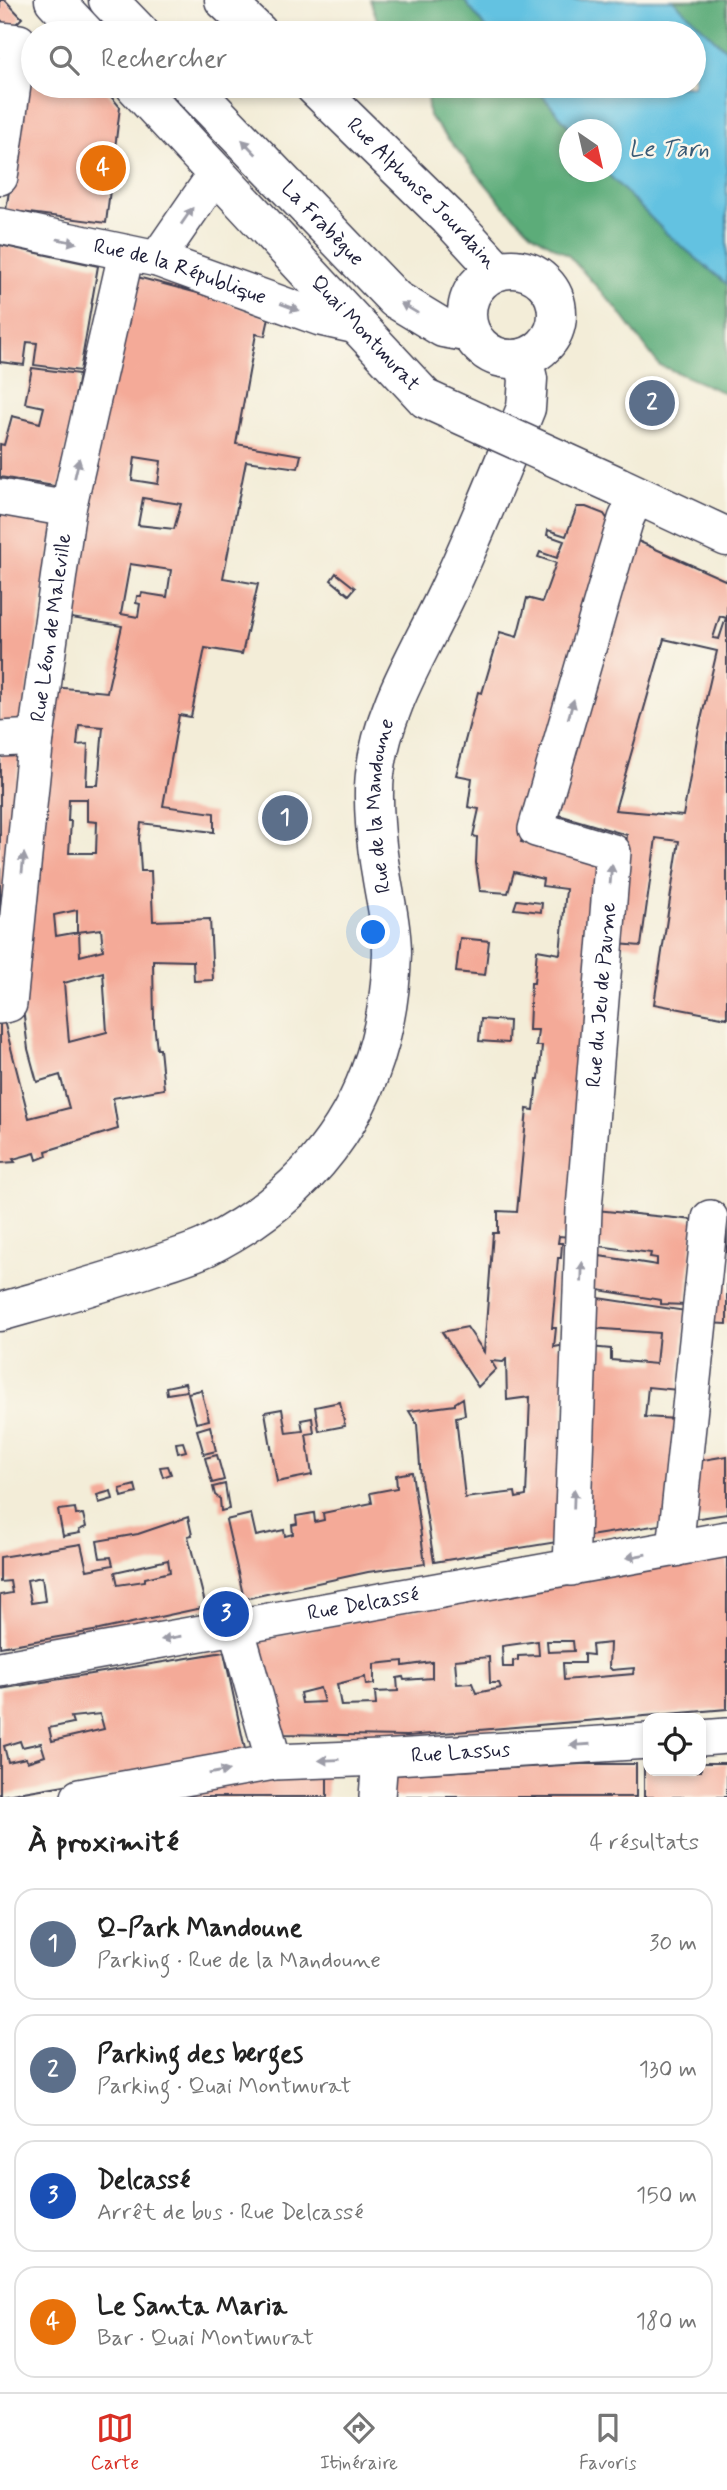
<!DOCTYPE html>
<html lang="fr">
<head>
<meta charset="utf-8">
<style>
	body { margin:0; font-family:Mynerve,sans-serif; background:#f6f6f6; color:#222 }
	.controls { position:absolute; right:21px; bottom:21px; display:grid; overflow:hidden; border-radius:14px; box-shadow:0 4px 10px #0003 }
	.controls button { width:63px; height:63px; display:grid; place-items:center; padding:0; border:0; border-bottom:2px solid #e0e0e0; background:#fff; color:#222; font:35px sans-serif }
	.compass { position:absolute; left:559px; top:119px; width:63px; height:63px; border-radius:50%; background:#fff; box-shadow:0 4px 10px #0003; rotate:146deg }
	.you { position:absolute; left:374px; top:933px; width:24px; height:24px; margin:-18px; border:5px solid #fff; border-radius:50%; background:#1a73e8; box-shadow:0 0 0 10px #1a73e833 }
	.badge { display:grid; place-items:center; width:46px; height:46px; border-radius:50%; background:#d93025; color:#fff; font-size:23px; font-weight:700 }
	.pin { position:absolute; translate:-50% -50%; border:4px solid #fff; box-shadow:0 2px 7px #0006 }
	.list { margin:0; padding:0; list-style:none }
	h2 { display:flex; justify-content:space-between; align-items:center; height:91px; margin:0; padding:0 28px; font-size:30px }
	h2 small { font-size:23px; font-weight:400; color:#767676 }
	.list li { display:grid; grid-template-columns:46px 1fr auto; gap:21px; align-items:center; box-sizing:border-box; height:112px; margin:0 14px 14px; padding:0 14px; border:2px solid #e0e0e0; border-radius:21px }
	.list b { display:block; font-size:26px; white-space:nowrap }
	.list p { margin:0; font-size:23px; white-space:nowrap; color:#767676 }
	.list em { font-size:23px; font-style:normal; color:#767676 }
	.icon { flex:none; width:38px; height:38px; fill:none; stroke:currentColor; stroke-width:2; stroke-linecap:round; stroke-linejoin:round }
	.map { position:relative; flex:none; width:727px; height:1797px; overflow:hidden }
	.search { position:absolute; background:#fff; box-shadow:0 4px 10px #0003; left:21px; right:21px; top:21px; height:77px; display:flex; align-items:center; gap:18px; box-sizing:border-box; padding:0 24px; border-radius:38px; color:#767676; font-size:26px }
	.sheet { height:595px; background:#fff }
	nav { display:flex; justify-content:space-around; align-items:center; box-sizing:border-box; height:98px; border-top:2px solid #e0e0e0; background:#fff; font-size:19px; color:#767676 }
	nav a { display:grid; justify-items:center; gap:4px }
	nav .on { color:#d93025 }
	.map>svg:first-child { display:block }
	.forest { fill:#5bac79; stroke:#3e675a; stroke-width:2 }
	.water { fill:#63c2e1; stroke:#42728e; stroke-width:2 }
	.building { fill:#f4aa98; fill-rule:evenodd }
	.lines { fill:none; stroke-linecap:round; stroke-linejoin:round }
	.minor-casing { stroke:#414053; stroke-width:38 }
	.major-casing { stroke:#414053; stroke-width:41 }
	.minor { stroke:#fff; stroke-width:35 }
	.major { stroke:#fff; stroke-width:38 }
	.major-bridge-casing { stroke:#414053; stroke-width:41; stroke-linecap:butt }
	.major-bridge { stroke:#fff; stroke-width:38 }
	.oneway { fill:#9c9ca7 }
	.labels { text-anchor:middle; dominant-baseline:central; stroke-width:5; stroke-linejoin:round; paint-order:stroke }
	.street-label { font-size:21px; fill:#22223b; stroke:#fbf7ec }
	.water-label { font-size:23px; font-style:italic; fill:#395a75; stroke:#fbf7ec }
</style>
</head>
<body>
<div class="map">
<svg width="727" height="1797" viewBox="0 0 727 1797">
	<rect width="100%" height="100%" fill="#fbf7ec"/>
	<filter id="ink" filterUnits="userSpaceOnUse"><feTurbulence type="fractalNoise" baseFrequency=".0143" numOctaves="2"/><feDisplacementMap in="SourceGraphic" scale="14" xChannelSelector="R" yChannelSelector="G"/><feConvolveMatrix kernelMatrix="1 2 1 2 8 2 1 2 1" color-interpolation-filters="sRGB"/></filter>
	<filter id="wash" filterUnits="userSpaceOnUse"><feTurbulence type="fractalNoise" baseFrequency=".00686" numOctaves="4" result="noise"/><feDisplacementMap in="SourceGraphic" scale="28" xChannelSelector="R" yChannelSelector="G"/><feGaussianBlur stdDeviation="1.57" result="paint"/><feColorMatrix in="noise" values="0 0 0 0 0 0 0 0 0 0 0 0 0 0 0 0 0 1.4 0 .05"/><feComposite in="paint" operator="in"/></filter>
	<g filter="url(#wash)">
		<rect width="100%" height="100%" fill="#f3edd8"/>
		<path class="forest" d="M370 0H464L490 33H382Z
			M673 0H727V51L680 7Z
			M426 86H534L571 129 570 172H606L666 233 727 284V394L659 365 617 309 568 255 533 234 504 206 429 116Z"/>
		<path class="water" d="M464 0H673L727 51V284L666 233 606 172H612V130L571 129 534 86H694V33H490Z"/>
		<g id="blocks">
			<path class="building" d="M0 0H5L22 18 10 30 0 19Z
				M27 80H33V86H102L120 107 106 223 6 210Z
				M0 245 98 266 80 371 34 365 37 343 27 342 24 365 0 362Z
				M126 274 209 296 269 318 265 336 256 334 236 444 301 455 298 468 246 461 223 578 258 584 242 654 205 648 191 717 179 715 163 806 214 813V832L141 823 139 839 141 871H151L153 921 210 919 213 980 194 981 193 961 153 960 154 1023 157 1049H160L164 1089 113 1098 118 1129 46 1151 47 1156 37 1160 35 1153 13 1159 15 1162 0 1163V1022L4 1021 29 1118 69 1108 60 1075 37 1082 28 1049 21 992 53 687 107 692 122 626 65 617ZM135 457 161 461 158 484 132 480ZM143 498 181 504 174 529 138 525ZM130 564 171 570 167 597 142 593 141 596H137L136 603 140 604 138 617 121 614ZM79 725 103 727 98 785H86L88 744 77 745ZM69 799H87V821L97 822 96 853H69L71 821H68ZM77 910V932L101 929 103 950 80 956 79 932 56 936 54 915ZM103 972 107 1032 69 1042 64 983Z
				M32 368 79 374 60 487 0 477V444L4 445 12 416 40 423 44 407 25 403Z
				M577 507H586L604 514 610 523 521 842 603 860 570 1237 559 1236 558 1243H562L561 1258H558L552 1328H556L554 1347 566 1345 557 1542 434 1562 421 1480 417 1424 409 1411 455 1405V1403L463 1398 465 1415 456 1417 465 1498 515 1492 516 1498 526 1496 530 1397 507 1400 506 1359 503 1362 491 1361 496 1369 478 1387 442 1332 467 1327 484 1352 493 1233H498V1211L517 1212 527 1109 534 1110 537 1079H539L542 1046H536L538 1030H529L531 983H534L537 950 560 954 566 889 542 886 543 879 514 872 508 893 480 891 476 863 477 837 473 836 479 809 468 807 472 778 456 775 478 692 482 693 500 632 517 637 527 598 542 602 556 563 538 557 540 552 557 558 564 541 547 535 548 530 566 536Z
				M0 508 56 517 23 718 2 727H0Z
				M629 537 727 581V1018L654 1004 679 841 656 838 641 946 618 944 627 835 552 813ZM720 616 726 618 719 639 713 638ZM664 639 717 651 698 733 683 816 615 810Z
				M336 573 355 588 349 595 331 580Z
				M20 750 0 938V752Z
				M517 900 542 903 541 912 514 909Z
				M460 938 489 941 485 975 456 972Z
				M481 1019 509 1021 508 1043 479 1041Z
				M596 1210 694 1220 686 1305 661 1304V1300L592 1289 593 1255 657 1265V1258L650 1257 651 1253 591 1245Z
				M717 1222 727 1224V1324L705 1323Z
				M592 1297 686 1311 678 1390 648 1387 645 1417 676 1419 666 1524 583 1537 590 1347 611 1349V1360L656 1364 659 1333 591 1328Z
				M185 1383 187 1391 167 1394 166 1387Z
				M201 1390 209 1420 196 1423 188 1393Z
				M340 1402 345 1426 319 1431 315 1407Z
				M282 1409 286 1433 303 1431 301 1420 312 1418 314 1433 306 1434 312 1475 277 1482 265 1412Z
				M210 1426 216 1451 204 1454 197 1430Z
				M183 1442 186 1451 178 1453 176 1443Z
				M217 1455 224 1480 212 1483 205 1458Z
				M727 1456V1514L686 1520 691 1462Z
				M168 1466 171 1474 163 1477 160 1467Z
				M412 1472 425 1564 368 1572 244 1599 226 1520 251 1514 256 1536 284 1530 285 1536 293 1534 292 1525 297 1524 296 1516 314 1513 315 1522 324 1520 323 1513 372 1503 370 1493 397 1488 396 1475Z
				M225 1484 229 1509 221 1511 220 1499 215 1495 213 1487Z
				M135 1485 137 1493 122 1497 120 1489Z
				M111 1491 113 1499 99 1503 97 1495Z
				M75 1508 76 1515 83 1514 86 1527 79 1530 80 1533 63 1536 58 1510Z
				M188 1517 192 1535 188 1536 206 1607 99 1630 0 1647V1595L12 1593 10 1581 0 1582V1557L81 1544 87 1570 113 1565 111 1557 100 1558 97 1541 138 1534ZM168 1560 170 1572 145 1578V1581L118 1585 115 1572ZM42 1577 45 1601 31 1603 27 1580Z
				M727 1554V1709L407 1736 279 1734 255 1639ZM538 1641 539 1655 518 1656V1660L513 1661V1667H503L502 1646ZM547 1641H573L574 1651 548 1652ZM610 1643 609 1667 612 1670 634 1668 633 1674 564 1680 563 1663H584V1654L593 1655 592 1645ZM489 1657 490 1683H499L501 1688 476 1693 472 1683 457 1684 455 1660ZM403 1661V1666L432 1662V1678L404 1680 403 1677 397 1678 398 1691 375 1692 376 1705 341 1706 337 1684 365 1677 366 1685 374 1684V1664ZM320 1688 324 1702 302 1703 300 1693Z
				M224 1652 246 1754 0 1796V1689ZM100 1714 104 1729 52 1741 49 1728 73 1723 71 1717ZM20 1741 22 1747 41 1743 45 1756 27 1762 26 1758 8 1762 4 1746Z
				M644 1763H648V1771H701V1763H727V1797H644Z
				M581 1764H636V1797H387L390 1775Z
				M327 1769V1797H115Z"/>
		</g>
	</g>
	<g filter="url(#ink)">
		<use href="#blocks" fill-opacity="0" stroke="#414053" stroke-width="2"/>
		<g class="lines">
			<g class="minor-casing">
				<g id="minor">
					<path d="M0 40 19 42 0 177"/>
					<path id="s1" d="M0 226 157 259 320 318 356 326"/>
					<path d="M157 259 217 172"/>
					<path d="M0 497 68 509"/>
					<path d="M0 739 36 737"/>
					<path id="s2" d="M0 1006 9 1004 36 737 68 509 126 254"/>
					<path d="M675 1549 710 1218"/>
					<path id="s3" d="M571 1568 584 1209 613 852 536 829 615 555 626 519 637 495"/>
					<path d="M236 1627 274 1762"/>
					<path id="s4" d="M0 1669 727 1539"/>
					<path d="M701 1738 727 1736"/>
					<path id="s5" d="M79 1797 274 1762 380 1758 648 1741"/>
					<path d="M377 1797 380 1758"/>
				</g>
			</g>
			<g class="major-casing">
				<g id="major">
					<path d="M54 0 85 33"/>
					<path d="M108 0 140 33"/>
					<path d="M224 0 259 33"/>
					<path id="s6" d="M135 86 426 399"/>
					<path id="s7" d="M190 86 395 299 443 328 471 333"/>
					<path id="s8" d="M314 86 449 218 498 271"/>
					<circle cx="512" cy="314" r="45"/>
					<path d="M618 486 727 537"/>
					<path id="s9" d="M0 1312C53 1297 105 1283 156 1265 173 1259 191 1254 206 1247 326 1186 388 1088 392 953 392 925 385 900 381 873 376 846 372 800 375 774 383 705 423 647 451 585 478 527 502 467 526 408L528 379 523 358"/>
				</g>
			</g>
			<use href="#minor" class="minor"/>
			<use href="#major" class="major"/>
			<g class="major-bridge-casing">
				<path id="major-bridge" d="M426 399 618 486"/>
			</g>
			<use href="#major-bridge" class="major-bridge"/>
		</g>
		<defs><path id="oneway-solid" d="M-6-.8H1V-3.2L6.5 0L1 3.2V.8H-6Z" transform="scale(1.75)"/></defs>
		<g class="oneway">
			<use href="#oneway-solid" transform="translate(249 147) rotate(-134)"/>
			<use href="#oneway-solid" transform="translate(187 216) rotate(-55)"/>
			<use href="#oneway-solid" transform="translate(67 241) rotate(12)"/>
			<use href="#oneway-solid" transform="translate(290 307) rotate(20)"/>
			<use href="#oneway-solid" transform="translate(409 308) rotate(-149)"/>
			<use href="#oneway-solid" transform="translate(77 468) rotate(-77)"/>
			<use href="#oneway-solid" transform="translate(571 709) rotate(-74)"/>
			<use href="#oneway-solid" transform="translate(23 863) rotate(-84)"/>
			<use href="#oneway-solid" transform="translate(611 874) rotate(-85)"/>
			<use href="#oneway-solid" transform="translate(582 1272) rotate(-88)"/>
			<use href="#oneway-solid" transform="translate(574 1499) rotate(-88)"/>
			<use href="#oneway-solid" transform="translate(636 1556) rotate(170)"/>
			<use href="#oneway-solid" transform="translate(171 1638) rotate(170)"/>
			<use href="#oneway-solid" transform="translate(580 1745) rotate(176)"/>
			<use href="#oneway-solid" transform="translate(329 1760) rotate(178)"/>
			<use href="#oneway-solid" transform="translate(219 1772) rotate(-10)"/>
		</g>
	</g>
	<g class="labels">
		<g class="street-label">
			<text stroke="none"><textPath href="#s8" startOffset="152">Rue Alphonse Jourdain</textPath></text>
			<text stroke="none"><textPath href="#s7" startOffset="191">La Frabègue</textPath></text>
			<text stroke="none"><textPath href="#s1" startOffset="186">Rue de la République</textPath></text>
			<text stroke="none"><textPath href="#s6" startOffset="338">Quai Montmurat</textPath></text>
			<text stroke="none"><textPath href="#s2" startOffset="388">Rue Léon de Maleville</textPath></text>
			<text stroke="none"><textPath href="#s9" startOffset="732">Rue de la Mandoune</textPath></text>
			<text stroke="none"><textPath href="#s3" startOffset="574">Rue du Jeu de Paume</textPath></text>
			<text stroke="none"><textPath href="#s4" startOffset="369">Rue Delcassé</textPath></text>
			<text stroke="none"><textPath href="#s5" startOffset="385">Rue Lassus</textPath></text>
		</g>
		<g class="water-label">
			<text x="669" y="150">Le Tarn</text>
		</g>
	</g>
</svg>
<div class="controls">
<button><svg class="icon" aria-label="locate" viewBox="0 0 24 24"><circle cx="12" cy="12" r="6"/><path d="M12 2v4M12 18v4M2 12h4M18 12h4"/></svg></button>
</div>
<svg class="compass" viewBox="-18 -18 36 36"><path d="M0-13l5 13h-10z" fill="#e53935"/><path d="M0 13l5-13h-10z" fill="#767676"/></svg>
<div class="you"></div>
<div class="pin badge" style="left:285px;top:818px;background:#5c6f8a">1</div>
<div class="pin badge" style="left:652px;top:403px;background:#5c6f8a">2</div>
<div class="pin badge" style="left:226px;top:1614px;background:#1a4fb4">3</div>
<div class="pin badge" style="left:103px;top:168px;background:#e8710a">4</div>
<div class="search"><svg class="icon" aria-label="search" viewBox="0 0 24 24"><circle cx="10" cy="10" r="6"/><path d="M15 15l6 6"/></svg>Rechercher</div>
</div>
<section class="sheet">
<h2>À proximité<small>4 résultats</small></h2>
<ul class="list">
<li><span class="badge" style="background:#5c6f8a">1</span><div><b>Q-Park Mandoune</b><p>Parking · Rue de la Mandoune</p></div><em>30 m</em></li>
<li><span class="badge" style="background:#5c6f8a">2</span><div><b>Parking des berges</b><p>Parking · Quai Montmurat</p></div><em>130 m</em></li>
<li><span class="badge" style="background:#1a4fb4">3</span><div><b>Delcassé</b><p>Arrêt de bus · Rue Delcassé</p></div><em>150 m</em></li>
<li><span class="badge" style="background:#e8710a">4</span><div><b>Le Santa Maria</b><p>Bar · Quai Montmurat</p></div><em>180 m</em></li>
</ul>
</section>
<nav>
<a class="on"><svg class="icon" aria-label="map" viewBox="0 0 24 24"><path d="M3 6l6-2 6 2 6-2v14l-6 2-6-2-6 2zM9 4v14M15 6v14"/></svg>Carte</a>
<a><svg class="icon" aria-label="directions" viewBox="0 0 24 24"><path d="M12 3l9 9-9 9-9-9zM9 14v-3h6M13 9l2 2-2 2"/></svg>Itinéraire</a>
<a><svg class="icon" aria-label="saved" viewBox="0 0 24 24"><path d="M7 4h10v16l-5-4-5 4z"/></svg>Favoris</a>
</nav>
</body>
</html>
